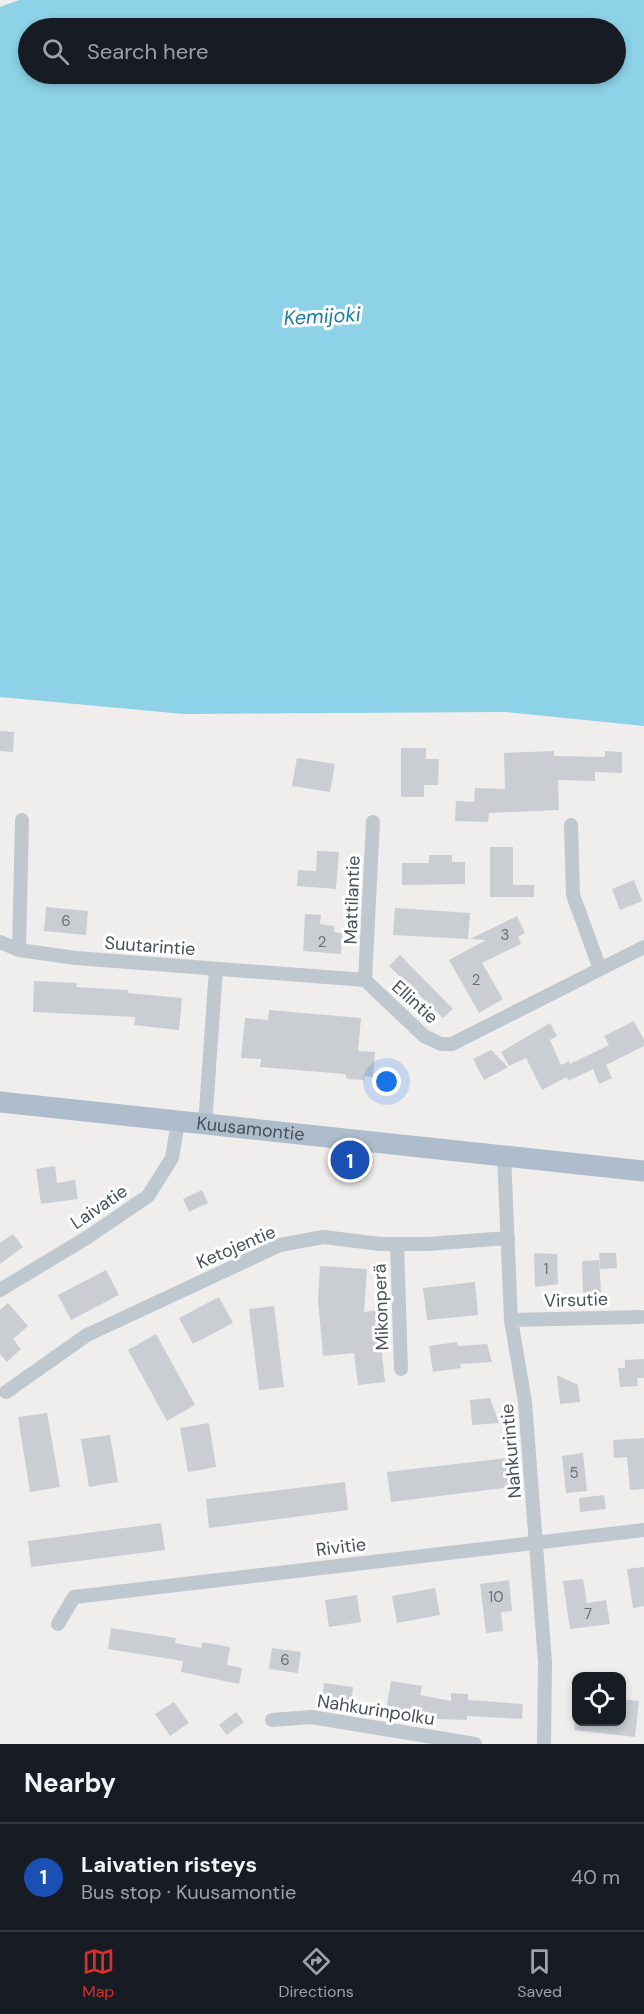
<!DOCTYPE html>
<html lang="en">
<head>
<meta charset="utf-8">
<style>
	body { margin:0; font-family:"DM Sans",sans-serif; background:#242831; color:#f1f3f6 }
	.controls { position:absolute; right:18px; bottom:18px; display:grid; overflow:hidden; border-radius:12px; box-shadow:0 3px 9px #0003 }
	.controls button { width:54px; height:54px; display:grid; place-items:center; padding:0; border:0; border-bottom:2px solid #363941; background:#171b24; color:#f1f3f6; font:30px sans-serif }
	.you { position:absolute; left:387px; top:1082px; width:21px; height:21px; margin:-15px; border:4px solid #fff; border-radius:50%; background:#1a73e8; box-shadow:0 0 0 9px #1a73e833 }
	.badge { display:grid; place-items:center; width:39px; height:39px; border-radius:50%; background:#d93025; color:#fff; font-size:20px; font-weight:700 }
	.pin { position:absolute; translate:-50% -50%; border:3px solid #fff; box-shadow:0 2px 6px #0006 }
	.list { margin:0; padding:0; list-style:none }
	h2 { display:flex; justify-content:space-between; align-items:center; height:78px; margin:0; padding:0 24px; font-size:26px }
	h2 small { font-size:20px; font-weight:400; color:#9ea1a6 }
	.list li { display:grid; grid-template-columns:39px 1fr auto; gap:18px; align-items:center; box-sizing:border-box; height:108px; padding:0 24px; border-top:2px solid #363941 }
	.list b { display:block; font-size:22px; white-space:nowrap }
	.list p { margin:0; font-size:20px; white-space:nowrap; color:#9ea1a6 }
	.list em { font-size:20px; font-style:normal; color:#9ea1a6 }
	.icon { flex:none; width:33px; height:33px; fill:none; stroke:currentColor; stroke-width:2; stroke-linecap:round; stroke-linejoin:round }
	.map { position:relative; flex:none; width:644px; height:1744px; overflow:hidden }
	.search { position:absolute; background:#171b24; box-shadow:0 3px 9px #0003; left:18px; right:18px; top:18px; height:66px; display:flex; align-items:center; gap:15px; box-sizing:border-box; padding:0 21px; border-radius:33px; color:#9ea1a6; font-size:22px }
	.sheet { height:186px; background:#171b24 }
	nav { display:flex; justify-content:space-around; align-items:center; box-sizing:border-box; height:84px; border-top:2px solid #363941; background:#171b24; font-size:16px; color:#9ea1a6 }
	nav a { display:grid; justify-items:center; gap:3px }
	nav .on { color:#d93025 }
	.map>svg:first-child { display:block }
	.water { fill:#8dd2e7; fill-rule:evenodd }
	.building { fill:#cacdd2 }
	.lines { fill:none; stroke-linecap:round; stroke-linejoin:round }
	.street { stroke:#bfc7cf; stroke-width:14 }
	.primary { stroke:#aebccb; stroke-width:21 }
	.labels { text-anchor:middle; dominant-baseline:central; stroke-width:6; stroke-linejoin:round; paint-order:stroke }
	.number-label { font-size:15px; fill:#686f78 }
	.street-label { font-size:18px; fill:#47505a; stroke:#fff }
	.water-label { font-size:20px; font-style:italic; fill:#137fa1; stroke:#fff }
</style>
</head>
<body>
<div class="map">
<svg width="644" height="1744" viewBox="0 0 644 1744">
	<rect width="100%" height="100%" fill="#f0eeed"/>
	<path class="water" d="M19 0H644V726L505 712 184 714 0 697V7ZM28 28H616V74H28Z"/>
	<path class="building" d="M0 731 14 732 13 752 0 751Z
		M401 748H426V759H439L438 785H424V797H401Z
		M554 751V756L605 757V751L622 752V773L595 772V781L558 780 559 810 489 813 488 822 455 821 456 801 474 802 475 788 505 789 504 753Z
		M297 758 335 764 330 792 292 786Z
		M490 847H513V885H534V897H490Z
		M317 851 339 852 336 889 297 886 298 870 316 871Z
		M429 855H452V862H465V884L402 885V863H429Z
		M634 880 642 901 620 910 612 889Z
		M46 907 88 911 86 935 44 931Z
		M395 908 470 913 468 939 393 935Z
		M305 914 321 915 320 924 334 926V932L342 933 341 954 303 951Z
		M517 916 525 933 518 937 521 944 482 963 503 999 479 1013 449 960 486 940 470 939Z
		M400 955 453 1009 443 1018 389 966Z
		M34 981 77 983 76 987 128 990V993L182 998 179 1030 134 1025 135 1017 33 1012Z
		M269 1010 361 1018 358 1051 375 1052 373 1077 365 1076 364 1080 347 1079 345 1074 260 1067 261 1059 241 1058 245 1018 268 1020Z
		M634 1021 644 1040V1046L606 1065 612 1078 599 1084 593 1069 568 1081 567 1077 542 1090 526 1058 509 1066 501 1052 550 1023 557 1036 550 1040 561 1065 569 1061 570 1064 609 1045 604 1036Z
		M491 1050 508 1067 484 1080 473 1059Z
		M55 1166 57 1183 75 1180 78 1199 41 1204 36 1169Z
		M202 1190 208 1203 189 1212 183 1199Z
		M13 1234 23 1247 0 1264V1243Z
		M534 1253 557 1254 558 1284 535 1287Z
		M599 1253H616L617 1268 600 1269Z
		M599 1260 601 1292 583 1293 582 1261Z
		M320 1266 367 1269 364 1312 377 1310 385 1382 358 1385 354 1353 323 1356 318 1299Z
		M106 1270 119 1295 71 1320 58 1295Z
		M475 1282 478 1315 427 1320 423 1288Z
		M219 1297 233 1323 193 1344 179 1318Z
		M8 1303 28 1326 13 1339 21 1349 7 1362 0 1354V1310Z
		M274 1306 284 1387 259 1390 249 1309Z
		M156 1334 195 1405 167 1421 128 1350Z
		M457 1342 458 1346 487 1344 492 1362 460 1364 461 1368 433 1372 429 1346Z
		M644 1359V1378H637L638 1386 620 1387 618 1368H625V1360Z
		M557 1375 578 1385 580 1402 560 1404Z
		M490 1398 499 1423 472 1425 470 1400Z
		M47 1413 60 1487 30 1492 18 1417Z
		M209 1423 216 1467 188 1472 180 1428Z
		M110 1435 118 1482 89 1487 81 1439Z
		M644 1438V1489L630 1490 627 1457 614 1458 613 1440Z
		M583 1453 587 1491 566 1493 562 1456Z
		M507 1458 511 1487 391 1502 387 1472Z
		M345 1482 348 1510 209 1528 206 1499Z
		M604 1495 606 1509 580 1512 579 1498Z
		M161 1523 165 1550 31 1567 28 1541Z
		M644 1567V1606L633 1608 627 1569Z
		M583 1579 587 1603 606 1600 610 1624 570 1629 563 1581Z
		M509 1580 512 1611 501 1612 503 1631 486 1633 480 1584Z
		M435 1588 440 1615 397 1623 392 1596Z
		M357 1595 361 1622 329 1627 325 1600Z
		M111 1628 176 1638 175 1643 201 1648 202 1642 230 1647 227 1665 242 1668 239 1684 181 1672 183 1661 108 1649Z
		M272 1648 301 1652 298 1673 269 1669Z
		M391 1681 422 1686 420 1695 451 1701V1693L468 1694V1700L523 1704 522 1719 467 1716V1720L437 1719 386 1710Z
		M324 1683 353 1687 351 1705 322 1701Z
		M621 1699 639 1701 635 1737 574 1730 575 1722H621Z
		M174 1702 189 1723 170 1736 155 1714Z
		M236 1712 244 1722 227 1735 219 1725Z"/>
	<g class="lines">
		<path class="street" d="M571 825 573 895 600 969
			M0 942 19 950 76 958 365 980 424 1036 441 1044H452L644 947
			M19 950 22 820
			M365 980 373 822
			M205 1125 216 969
			M504 1155 511 1320 525 1402 545 1662 544 1744
			M397 1244 401 1369
			M0 1290 88 1237 148 1196 172 1158 178 1122
			M511 1320 641 1317
			M6 1392 87 1335 280 1245 323 1237 381 1244H427L508 1238
			M58 1624 74 1597 644 1530
			M272 1720 311 1717 475 1744"/>
		<path class="primary" id="s1" d="M0 1102 644 1171"/>
	</g>
	<g class="labels">
		<g class="number-label">
			<text x="66" y="921">6</text>
			<text x="505" y="935">3</text>
			<text x="322" y="942">2</text>
			<text x="476" y="980">2</text>
			<text x="546" y="1269">1</text>
			<text x="574" y="1473">5</text>
			<text x="496" y="1597">10</text>
			<text x="588" y="1614">7</text>
			<text x="285" y="1660">6</text>
		</g>
		<g class="street-label">
			<text transform="translate(352 900) rotate(-88)">Mattilantie</text>
			<text transform="translate(150 946) rotate(4)">Suutarintie</text>
			<text transform="translate(415 1002) rotate(42)">Ellintie</text>
			<text stroke="none"><textPath href="#s1" startOffset="252">Kuusamontie</textPath></text>
			<text transform="translate(99 1207) rotate(-34)">Laivatie</text>
			<text transform="translate(236 1247) rotate(-23)">Ketojentie</text>
			<text transform="translate(576 1300) rotate(-2)">Virsutie</text>
			<text transform="translate(381 1307) rotate(-92)">Mikonperä</text>
			<text transform="translate(511 1451) rotate(-95)">Nahkurintie</text>
			<text transform="translate(341 1547) rotate(-7)">Rivitie</text>
			<text transform="translate(376 1710) rotate(9)">Nahkurinpolku</text>
		</g>
		<g class="water-label">
			<text transform="translate(322 316) rotate(-3)">Kemijoki</text>
		</g>
	</g>
</svg>
<div class="controls">
<button><svg class="icon" aria-label="locate" viewBox="0 0 24 24"><circle cx="12" cy="12" r="6"/><path d="M12 2v4M12 18v4M2 12h4M18 12h4"/></svg></button>
</div>
<div class="you"></div>
<div class="pin badge" style="left:350px;top:1160px;background:#1a4fb4">1</div>
<div class="search"><svg class="icon" aria-label="search" viewBox="0 0 24 24"><circle cx="10" cy="10" r="6"/><path d="M15 15l6 6"/></svg>Search here</div>
</div>
<section class="sheet">
<h2>Nearby<small></small></h2>
<ul class="list">
<li><span class="badge" style="background:#1a4fb4">1</span><div><b>Laivatien risteys</b><p>Bus stop · Kuusamontie</p></div><em>40 m</em></li>
</ul>
</section>
<nav>
<a class="on"><svg class="icon" aria-label="map" viewBox="0 0 24 24"><path d="M3 6l6-2 6 2 6-2v14l-6 2-6-2-6 2zM9 4v14M15 6v14"/></svg>Map</a>
<a><svg class="icon" aria-label="directions" viewBox="0 0 24 24"><path d="M12 3l9 9-9 9-9-9zM9 14v-3h6M13 9l2 2-2 2"/></svg>Directions</a>
<a><svg class="icon" aria-label="saved" viewBox="0 0 24 24"><path d="M7 4h10v16l-5-4-5 4z"/></svg>Saved</a>
</nav>
</body>
</html>
